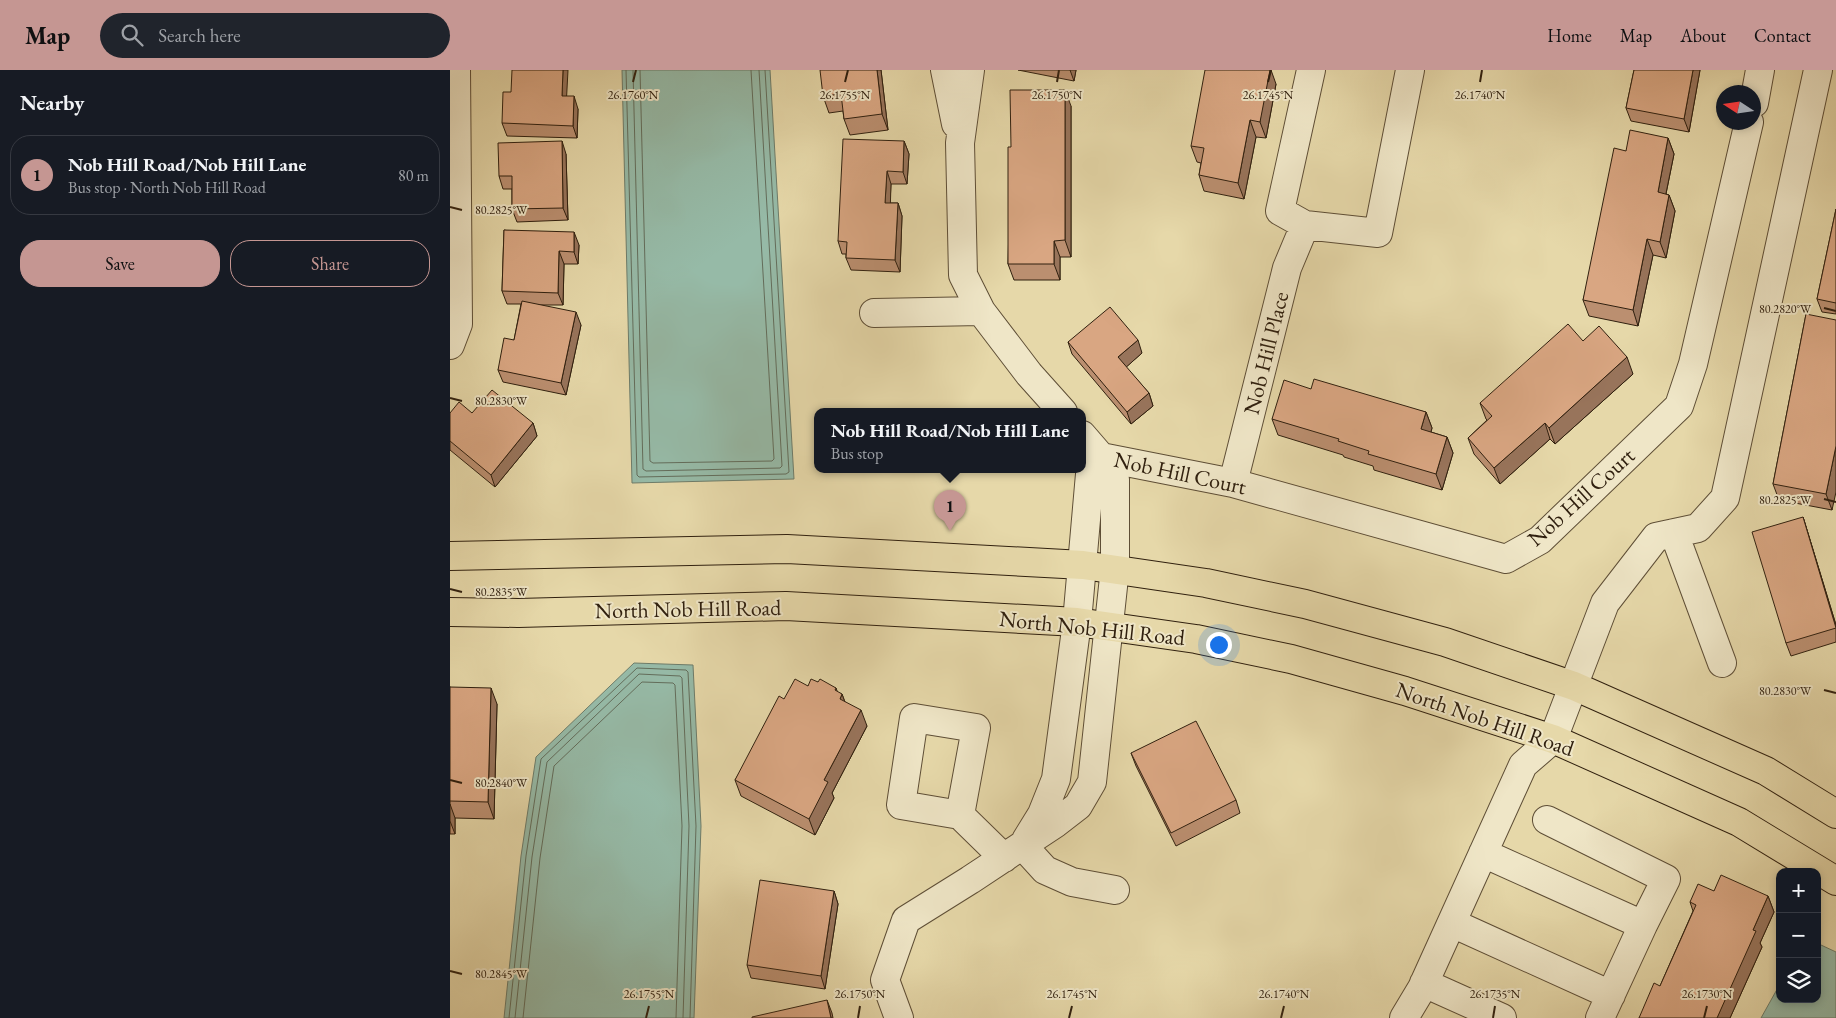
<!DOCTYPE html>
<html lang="en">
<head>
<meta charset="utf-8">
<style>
	body { margin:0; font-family:"EB Garamond",serif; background:#20242c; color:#f1f3f6 }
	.controls { position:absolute; right:15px; bottom:15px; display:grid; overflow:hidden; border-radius:10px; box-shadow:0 2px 8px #0003 }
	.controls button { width:45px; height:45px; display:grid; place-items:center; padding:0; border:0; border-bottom:1px solid #363941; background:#171b24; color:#f1f3f6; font:25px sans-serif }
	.compass { position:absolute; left:1266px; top:15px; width:45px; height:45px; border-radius:50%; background:#171b24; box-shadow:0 2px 8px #0003; rotate:282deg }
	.you { position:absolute; left:768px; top:574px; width:18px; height:18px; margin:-12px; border:4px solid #fff; border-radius:50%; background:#1a73e8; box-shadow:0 0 0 8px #1a73e833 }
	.badge { display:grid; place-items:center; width:32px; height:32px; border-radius:50%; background:#c59692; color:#111; font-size:16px; font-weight:700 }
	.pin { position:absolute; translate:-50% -41px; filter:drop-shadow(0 1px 2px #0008) }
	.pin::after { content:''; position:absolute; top:26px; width:18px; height:15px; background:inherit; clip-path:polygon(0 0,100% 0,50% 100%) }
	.popup { position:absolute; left:364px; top:338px; width:272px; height:65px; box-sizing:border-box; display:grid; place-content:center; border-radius:10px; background:#171b24; filter:drop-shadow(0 1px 4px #0005); font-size:16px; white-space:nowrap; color:#9ea1a6 }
	.popup b { font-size:19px; color:#f1f3f6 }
	.popup::after { content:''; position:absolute; left:50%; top:100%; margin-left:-10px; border:10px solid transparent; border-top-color:#171b24 }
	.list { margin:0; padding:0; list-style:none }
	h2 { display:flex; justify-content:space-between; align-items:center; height:65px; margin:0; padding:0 20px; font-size:21px }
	h2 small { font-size:16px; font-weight:400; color:#9ea1a6 }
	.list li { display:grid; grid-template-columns:32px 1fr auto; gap:15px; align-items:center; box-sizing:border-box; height:80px; margin:0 10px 10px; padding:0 10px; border:1px solid #363941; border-radius:20px }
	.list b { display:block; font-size:19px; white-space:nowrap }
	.list p { margin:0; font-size:16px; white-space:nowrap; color:#9ea1a6 }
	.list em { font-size:16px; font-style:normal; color:#9ea1a6 }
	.actions { display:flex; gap:10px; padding:15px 20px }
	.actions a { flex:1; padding:11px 0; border:1px solid #c59692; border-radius:20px; text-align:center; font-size:18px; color:#c59692 }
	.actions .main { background:#c59692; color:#111 }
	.icon { flex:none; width:28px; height:28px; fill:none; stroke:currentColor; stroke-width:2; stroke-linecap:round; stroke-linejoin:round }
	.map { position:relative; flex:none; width:1386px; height:948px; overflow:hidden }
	header { display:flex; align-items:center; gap:30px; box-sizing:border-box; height:70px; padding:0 25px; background:#c59692; color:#111 }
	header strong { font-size:24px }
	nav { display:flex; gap:28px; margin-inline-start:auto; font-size:18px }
	.search { width:350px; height:45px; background:#20242c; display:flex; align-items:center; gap:12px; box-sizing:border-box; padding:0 18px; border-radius:28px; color:#9ea1a6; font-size:19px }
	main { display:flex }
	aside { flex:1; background:#171b24 }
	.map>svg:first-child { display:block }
	.water { fill:#96baa7; stroke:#6d7c6a }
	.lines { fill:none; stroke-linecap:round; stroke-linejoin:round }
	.shore { stroke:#636d5b; stroke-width:1 }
	.minor-casing { stroke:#5e4e36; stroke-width:30 }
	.major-casing { stroke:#30200f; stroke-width:30 }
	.minor { stroke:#efe6c7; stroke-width:28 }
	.major { stroke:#e6d8a9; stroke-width:28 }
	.wall { fill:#bb8f70; stroke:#30200f }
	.shaded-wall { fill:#98745b; stroke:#30200f }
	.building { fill:#d9a682; stroke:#30200f }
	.ticks { fill:none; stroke:#30200f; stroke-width:2 }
	.labels { text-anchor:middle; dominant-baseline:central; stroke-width:4; stroke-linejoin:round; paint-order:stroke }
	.street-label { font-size:22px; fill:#30200f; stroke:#efe6c7 }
	.ticks-label { font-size:12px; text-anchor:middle; fill:#30200f; stroke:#efe6c7; stroke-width:4; stroke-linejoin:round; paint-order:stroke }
</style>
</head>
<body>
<header>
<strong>Map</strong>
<div class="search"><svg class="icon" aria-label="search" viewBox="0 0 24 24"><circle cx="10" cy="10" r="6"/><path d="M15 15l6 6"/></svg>Search here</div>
<nav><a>Home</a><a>Map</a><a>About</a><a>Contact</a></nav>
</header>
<main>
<aside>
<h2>Nearby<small></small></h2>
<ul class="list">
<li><span class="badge">1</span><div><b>Nob Hill Road/Nob Hill Lane</b><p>Bus stop · North Nob Hill Road</p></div><em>80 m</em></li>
</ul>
<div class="actions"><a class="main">Save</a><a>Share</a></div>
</aside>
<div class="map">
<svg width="1386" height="948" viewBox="0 0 1386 948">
	<rect width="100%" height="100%" fill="#e6d8a9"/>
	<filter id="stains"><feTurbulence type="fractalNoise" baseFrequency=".004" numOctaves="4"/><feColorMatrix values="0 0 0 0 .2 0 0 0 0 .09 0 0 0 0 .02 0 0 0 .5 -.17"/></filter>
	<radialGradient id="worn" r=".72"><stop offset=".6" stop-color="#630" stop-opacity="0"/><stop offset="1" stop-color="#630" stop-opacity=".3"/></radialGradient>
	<path class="water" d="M172 0H320L344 409 182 413Z
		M184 593 243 595 251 756 244 948H54L71 786 86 687Z
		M1371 875 1386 882V948H1311L1330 914V929H1367V878Z"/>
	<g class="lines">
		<path class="shore" d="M176 0 187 405 189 407 336 404 339 402 315 0
			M183 0 193 399 196 401 330 398 332 396 309 0
			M190 0 200 391 203 393 322 391 324 389 301 0
			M59 948 76 786 91 689 187 598 236 600 238 602 246 756 240 948
			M65 948 82 787 97 692 189 604 230 606 232 608 239 756 233 948
			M73 948 90 788 104 696 192 612 223 613 225 615 232 756 226 948"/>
		<g class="minor-casing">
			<path id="minor" d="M495 0 506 54
				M520 0 510 73 513 205 531 241 579 304 613 342
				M861 0 830 141 855 155 928 163 960 0
				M1304 33 1310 0
				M424 243 531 241
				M0 275 8 254 6 0
				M651 387 783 413 1056 489 1090 470 1229 336 1243 294 1299 52
				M783 413 837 198 855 155
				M1224 463 1272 593
				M510 745 526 658 464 648 451 735 510 745 554 788
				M1097 750 1216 809 1193 855
				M576 770 592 744 606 709 627 552 640 404 651 387
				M573 776 595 800 622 812 665 820
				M1033 783 1193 855 1150 948
				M1002 853 1161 925
				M974 913 1052 948
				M449 948 435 910 456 850 520 810 606 753 628 736 642 712 665 498V409L651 387 632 365
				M954 948 972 918 1073 695 1103 669 1155 533 1206 467 1248 458 1275 428 1368 0"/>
		</g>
		<g class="major-casing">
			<path id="major" d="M0 486 337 479 633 495 756 513 855 534 995 572 1124 616 1316 701 1386 744
				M0 542 68 543 336 536 627 552 746 569 841 589 955 621 1103 669 1289 752 1386 811"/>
		</g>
		<use href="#minor" class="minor"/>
		<use href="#major" class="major"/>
	</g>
	<path class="wall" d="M431 0 438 60 400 65 394 49 393 41 379 43 373 26Z
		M568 0H626L624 11Z
		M1184 0H1250L1239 62 1181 51 1176 38Z
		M826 14 816 68 806 67 794 129 754 121 749 105 751 93 747 92 741 76Z
		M117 26 128 39 127 68 57 66 52 53Z
		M621 36V187H610V210H564L558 194 561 77Z
		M1218 68 1224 84 1216 124 1219 125 1225 141 1216 188 1203 185 1188 256 1139 246 1133 230 1176 81Z
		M454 71 459 84 457 114H441L440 133H448L452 146 450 202 401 200 396 188V184H392L388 171Z
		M116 84 118 150 67 152 62 139V119H53L49 106Z
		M1386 139V244L1372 242 1367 229Z
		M54 160 129 175 128 194H114L113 235H88L131 255 116 325 53 312 48 300 64 270 71 234H57L52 221Z
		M1356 244 1382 440 1329 430 1323 414Z
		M1133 271 1183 304 1105 374 1100 369 1050 414 1024 384 1018 368 1037 350 1036 349 1030 333Z
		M618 272 692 283 676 297 699 323 703 336 681 354 622 284Z
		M861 319 976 342 982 358 981 362 997 367 1003 383 992 420 924 400 923 396 894 387 893 385 828 365 822 349Z
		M0 343H22L83 353 87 366 45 417 0 380Z
		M1353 447 1357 460 1386 555V572L1341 586 1336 573Z
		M368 612 386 618 387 622 392 624 395 632 417 656 382 723 384 728 365 765 291 726 285 710 334 629 358 616Z
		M0 617 47 634 44 749 5 748V764H0Z
		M681 683 786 730 790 743 726 776 686 696Z
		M384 821 388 834 375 919 301 908 297 895Z
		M1264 821 1318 826 1324 842 1310 873 1312 877 1280 948H1189L1210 916 1243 841 1240 832Z"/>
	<path class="shaded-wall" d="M113 0H118L116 38 112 26Z
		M427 0H431L438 60 432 44Z
		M620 0H626L624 11Z
		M814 0H821L826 14 816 68 810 52Z
		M1243 0H1250L1239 62 1234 49Z
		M615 20 621 36V187L615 170Z
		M124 26 128 39 127 68 123 56Z
		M800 50 806 67 794 129 788 113Z
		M1218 68 1224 84 1213 138 1208 122Z
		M112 71 116 84 118 150 113 138Z
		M454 71 459 84 457 114 453 102Z
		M437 101 441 114 440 145 435 133Z
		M1219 125 1225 141 1216 188 1210 172Z
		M448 133 452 146 450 202 445 190Z
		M124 162 129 175 128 194 124 182Z
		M1197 169 1203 185 1188 256 1183 240Z
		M604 171 610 187V210L604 194Z
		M109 181 114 194 113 235 108 223Z
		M126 242 131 255 116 325 111 313Z
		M688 270 692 283 673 300 668 287Z
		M1177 287 1183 304 1105 374 1099 358Z
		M699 323 703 336 681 354 677 342Z
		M976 342 982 358 977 375 971 359Z
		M83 353 87 366 45 417 41 405Z
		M1095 353 1100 369 1050 414 1044 398Z
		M997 367 1003 383 992 420 986 404Z
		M1386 376V422L1382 440 1376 424Z
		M1353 447 1357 460 1386 555V557Z
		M41 618 47 634 44 749 38 732Z
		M386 618 390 629 392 624 398 641 396 645 392 634 391 637 385 620Z
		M411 640 417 656 382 723 384 728 365 765 359 749 374 710Z
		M0 734 5 748V764L0 751Z
		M384 821 388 834 375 919 371 906Z
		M1318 826 1324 842 1310 873 1312 877 1280 948H1267L1303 860Z
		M377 930 382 943 383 948H381Z"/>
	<path class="building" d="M62 0H113L112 26H124L123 56 52 53 53 22H61Z
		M370 0H427L432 44 394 49 391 24 373 26Z
		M755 0H820L810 52 800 50 788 113 749 105 754 78 741 76Z
		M1184 0H1243L1234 49 1176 38Z
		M560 20H615V170L604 171V194H558V77H561Z
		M1180 60 1218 68 1208 122 1219 125 1210 172 1197 169 1183 240 1133 230 1164 78 1176 81Z
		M393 69 454 71 453 102 437 101 435 133H448L445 190 396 188 397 172 388 171Z
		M112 71 113 138 62 139V106H49L48 73Z
		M1386 139V233L1367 229Z
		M54 160 124 162V182L109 181 108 223 52 221Z
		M72 231 126 242 111 313 48 300 54 268 64 270Z
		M660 237 688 270 668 287 699 323 677 342 618 272Z
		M1356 244 1386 250V376L1376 424 1323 414Z
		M1118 254 1133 271 1149 256 1177 287 1099 358 1095 353 1044 398 1018 368 1042 346 1030 333Z
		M864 309 976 342 971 359 997 367 986 404 918 384 919 381 888 371 889 369 822 349 834 310 861 319Z
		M42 320 83 353 41 405 0 371V343L9 332 22 343Z
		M1353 447 1386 558 1336 573 1302 462Z
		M345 609 358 616 361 609 368 612 370 609 386 618 385 620 392 624 390 629 411 640 374 710 378 712 359 749 285 710 329 626 334 629Z
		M0 617 41 618 38 732 0 731Z
		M746 651 786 730 721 763 681 683Z
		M1271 805 1318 826 1303 860 1306 861 1267 948H1189L1204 913 1210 916 1246 835 1240 832 1248 814 1264 821Z
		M310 810 384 821 371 906 297 895Z
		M377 930 381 948H302V947Z"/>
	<path class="ticks" d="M183 12 186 0M395 12 398 0M607 12 609 0M818 12 821 0M1030 12 1032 0M0 137 12 140M1374 238 1386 241M0 328 12 331M1374 429 1386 432M0 519 12 522M1374 620 1386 623M0 710 12 713M0 901 12 904M196 948 199 936M408 948 410 936M619 948 622 936M831 948 834 936M1043 948 1045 936M1254 948 1257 936"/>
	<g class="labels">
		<g class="street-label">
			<text transform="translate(816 283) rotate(-76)">Nob Hill Place</text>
			<text transform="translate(730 403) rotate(12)">Nob Hill Court</text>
			<text transform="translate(1131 427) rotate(-42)">Nob Hill Court</text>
			<text transform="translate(238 539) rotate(-1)">North Nob Hill Road</text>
			<text transform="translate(642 558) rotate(6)">North Nob Hill Road</text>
			<text transform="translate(1035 649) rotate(19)">North Nob Hill Road</text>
		</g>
	</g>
	<g class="ticks-label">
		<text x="183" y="29">26.1760°N</text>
		<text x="395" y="29">26.1755°N</text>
		<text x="607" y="29">26.1750°N</text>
		<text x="818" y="29">26.1745°N</text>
		<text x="1030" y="29">26.1740°N</text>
		<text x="51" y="144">80.2825°W</text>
		<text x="1335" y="243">80.2820°W</text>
		<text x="51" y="335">80.2830°W</text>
		<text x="1335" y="434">80.2825°W</text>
		<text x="51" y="526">80.2835°W</text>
		<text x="1335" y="625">80.2830°W</text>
		<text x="51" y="717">80.2840°W</text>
		<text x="51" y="908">80.2845°W</text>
		<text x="199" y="928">26.1755°N</text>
		<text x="410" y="928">26.1750°N</text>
		<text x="622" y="928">26.1745°N</text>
		<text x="834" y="928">26.1740°N</text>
		<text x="1045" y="928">26.1735°N</text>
		<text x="1257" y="928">26.1730°N</text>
	</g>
	<rect width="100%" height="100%" filter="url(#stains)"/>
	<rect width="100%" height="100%" fill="url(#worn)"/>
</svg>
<div class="controls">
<button>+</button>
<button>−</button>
<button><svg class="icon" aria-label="layers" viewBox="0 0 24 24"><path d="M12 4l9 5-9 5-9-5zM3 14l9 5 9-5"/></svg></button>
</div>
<svg class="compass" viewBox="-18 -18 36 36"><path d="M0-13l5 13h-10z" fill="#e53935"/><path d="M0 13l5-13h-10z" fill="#9ea1a6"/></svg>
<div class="you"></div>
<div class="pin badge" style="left:500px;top:461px">1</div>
<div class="popup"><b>Nob Hill Road/Nob Hill Lane</b>Bus stop</div>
</div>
</main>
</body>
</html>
